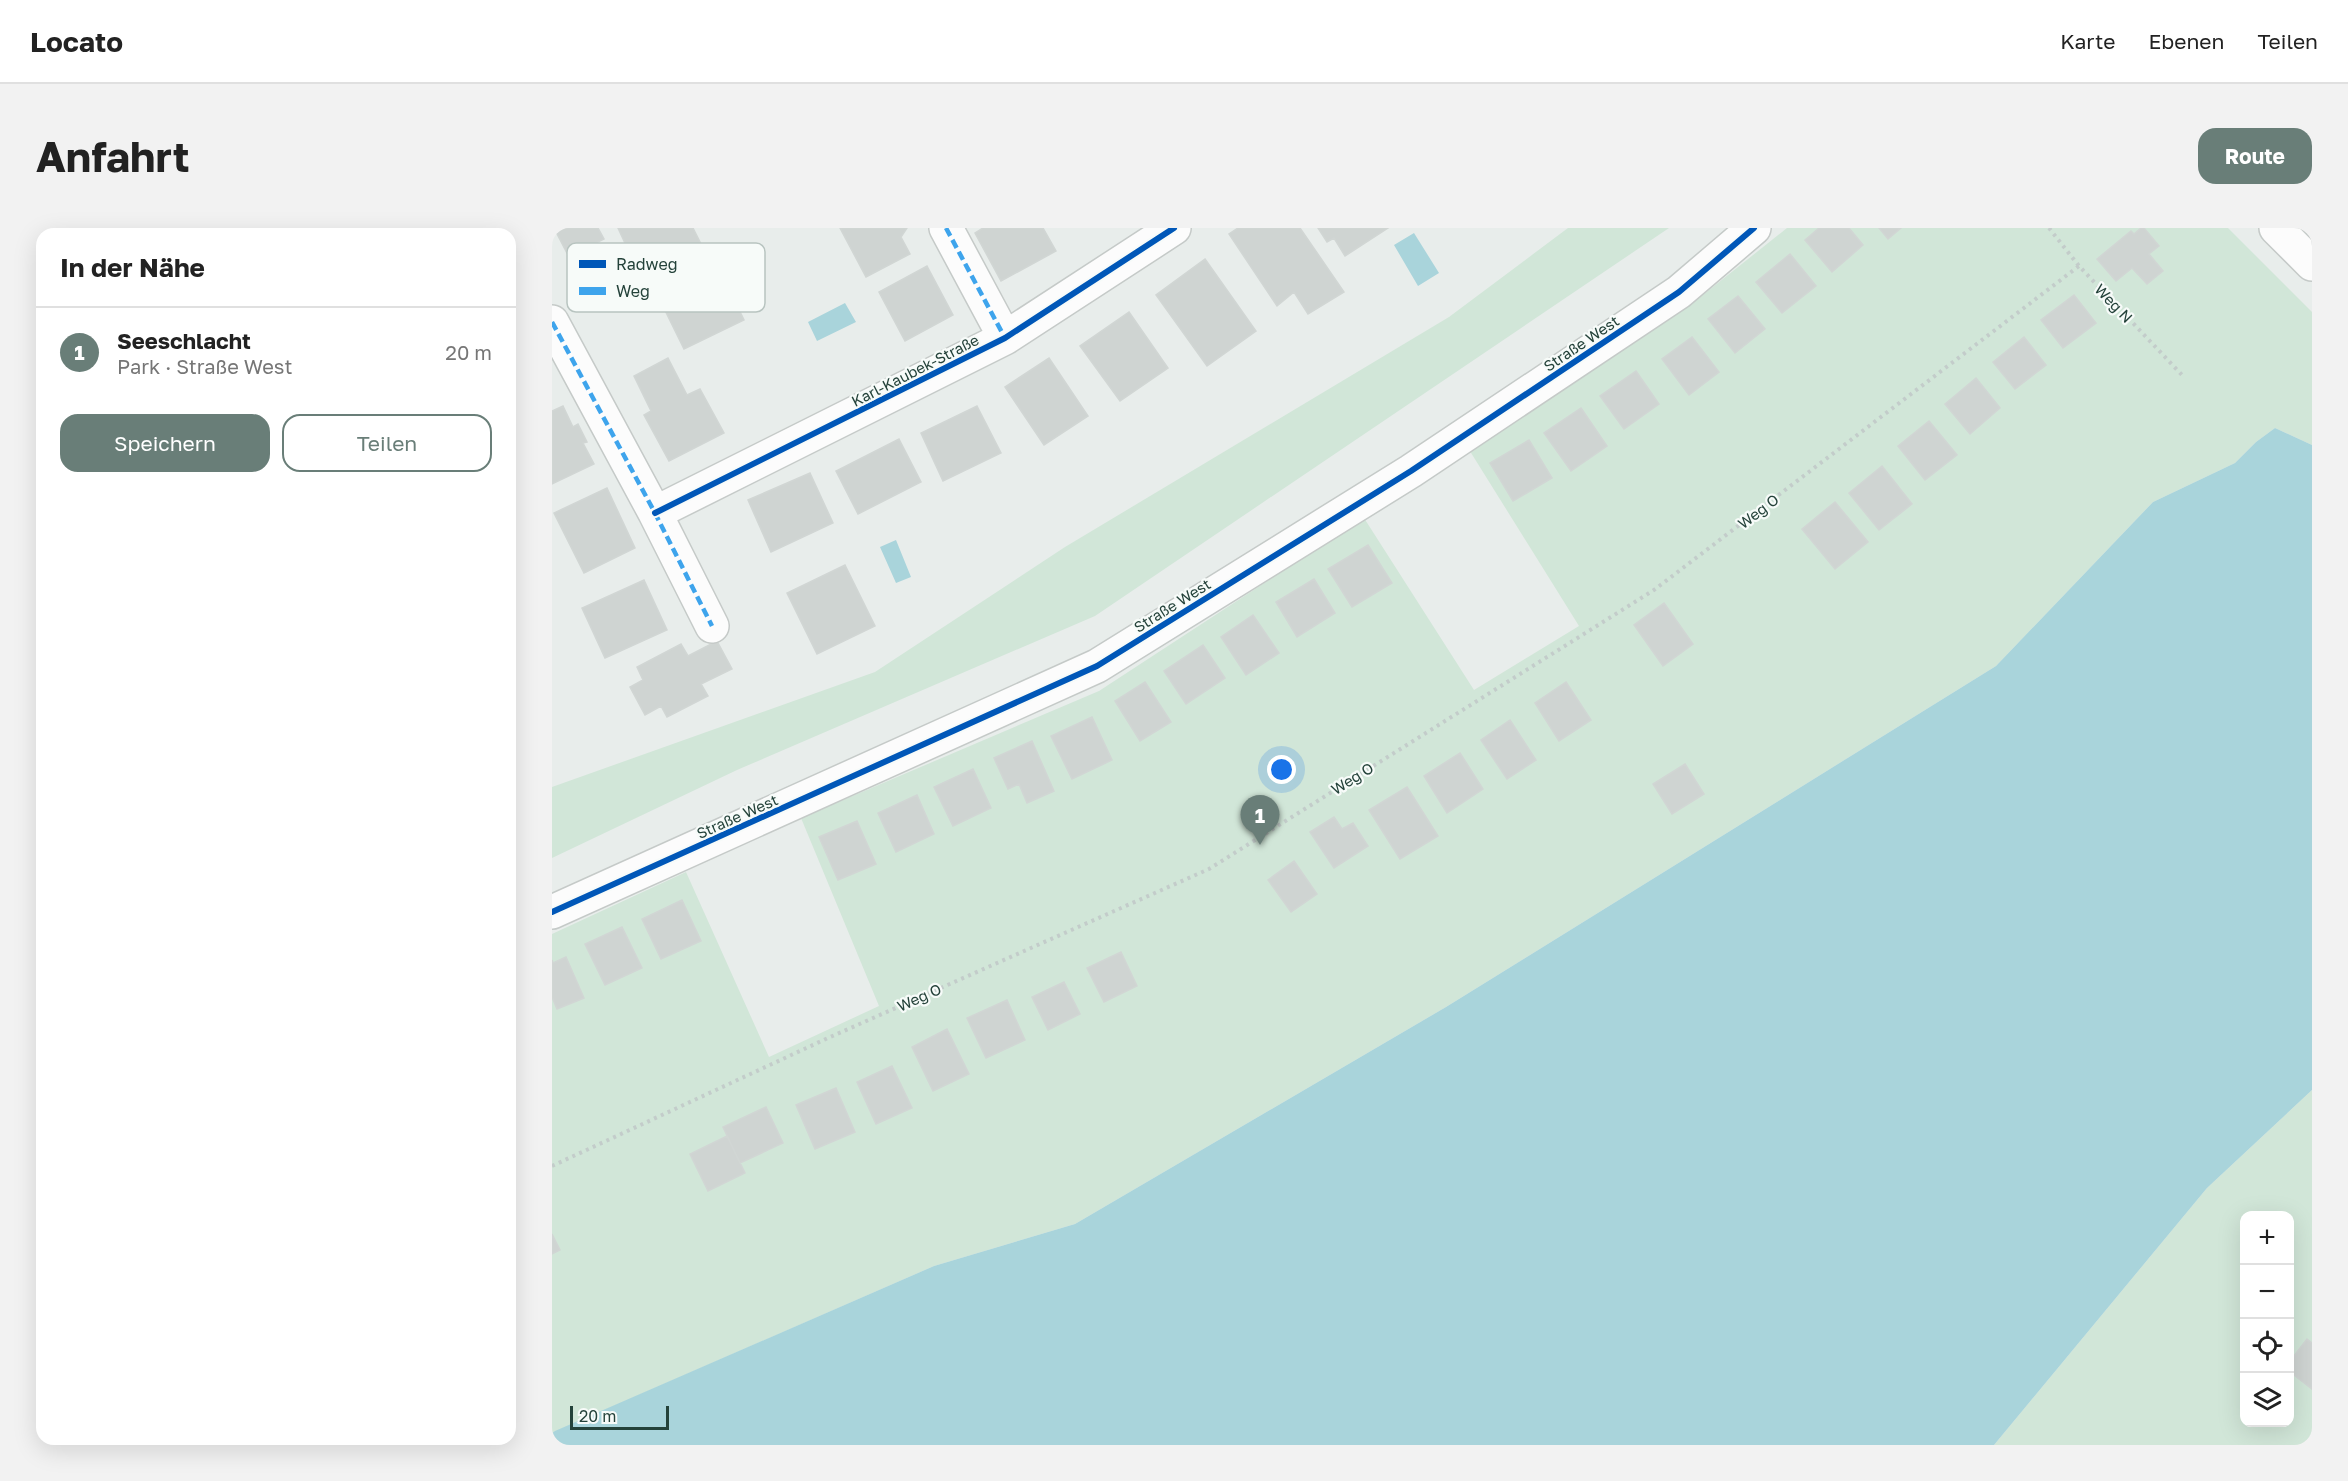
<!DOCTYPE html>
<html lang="de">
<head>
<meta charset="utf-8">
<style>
	body { margin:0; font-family:"Golos Text",sans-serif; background:#f2f2f2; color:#222 }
	.controls { position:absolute; right:18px; bottom:18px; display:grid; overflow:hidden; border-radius:12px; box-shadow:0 6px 24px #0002 }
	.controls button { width:54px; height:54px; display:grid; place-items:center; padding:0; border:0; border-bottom:2px solid #e0e0e0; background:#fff; color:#222; font:30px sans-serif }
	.scale { position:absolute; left:18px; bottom:15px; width:99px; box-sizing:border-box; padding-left:6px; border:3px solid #24423a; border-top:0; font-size:16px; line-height:21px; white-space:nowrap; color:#24423a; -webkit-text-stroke:4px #f7fbf9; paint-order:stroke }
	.you { position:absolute; left:730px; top:542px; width:21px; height:21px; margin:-15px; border:4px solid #fff; border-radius:50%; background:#1a73e8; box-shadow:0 0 0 9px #1a73e833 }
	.badge { display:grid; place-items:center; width:39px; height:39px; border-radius:50%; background:#697e78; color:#fff; font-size:20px; font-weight:700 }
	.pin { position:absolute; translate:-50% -50px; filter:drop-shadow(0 2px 3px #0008) }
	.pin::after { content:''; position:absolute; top:32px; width:21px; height:18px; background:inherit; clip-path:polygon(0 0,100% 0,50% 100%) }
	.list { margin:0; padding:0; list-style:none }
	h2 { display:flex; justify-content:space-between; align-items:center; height:78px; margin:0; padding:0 24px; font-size:26px }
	h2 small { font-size:20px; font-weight:400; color:#767676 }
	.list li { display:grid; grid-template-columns:39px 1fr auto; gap:18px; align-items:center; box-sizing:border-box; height:90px; padding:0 24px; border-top:2px solid #e0e0e0 }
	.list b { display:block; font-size:22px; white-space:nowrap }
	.list p { margin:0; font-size:20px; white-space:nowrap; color:#767676 }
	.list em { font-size:20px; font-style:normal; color:#767676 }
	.actions { display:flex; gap:12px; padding:18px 24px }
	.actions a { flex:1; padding:14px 0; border:2px solid #697e78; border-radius:18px; text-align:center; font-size:21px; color:#697e78 }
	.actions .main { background:#697e78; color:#fff }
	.icon { flex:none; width:33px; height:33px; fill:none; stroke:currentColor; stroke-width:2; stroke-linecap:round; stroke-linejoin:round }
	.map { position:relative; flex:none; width:1760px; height:1217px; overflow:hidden; border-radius:18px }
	header { display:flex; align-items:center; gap:36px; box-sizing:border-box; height:84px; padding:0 30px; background:#fff; border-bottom:2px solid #e0e0e0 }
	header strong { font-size:28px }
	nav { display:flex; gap:33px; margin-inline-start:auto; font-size:21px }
	.intro { display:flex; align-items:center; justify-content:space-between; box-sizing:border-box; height:144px; padding:0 36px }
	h1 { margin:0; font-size:42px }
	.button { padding:15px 27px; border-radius:18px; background:#697e78; color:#fff; font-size:21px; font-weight:700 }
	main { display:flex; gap:36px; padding:0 36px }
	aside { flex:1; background:#fff; border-radius:18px; box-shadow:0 6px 24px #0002 }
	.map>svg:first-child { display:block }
	.green { fill:#d1e6d8; fill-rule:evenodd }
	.water { fill:#a9d4db }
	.building { fill:#cfd4d2; stroke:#d1d6d4; stroke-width:1.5 }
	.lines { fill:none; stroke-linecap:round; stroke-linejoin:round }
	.street-casing { stroke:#c5cac8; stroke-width:36 }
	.path { stroke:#c3ccca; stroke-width:4; stroke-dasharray:3 4.5; stroke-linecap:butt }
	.street { stroke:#fcfcfc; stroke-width:33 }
	.quiet { stroke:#3ea4ec; stroke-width:4.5; stroke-dasharray:9 4.5; stroke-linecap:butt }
	.cycleway-casing { stroke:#f7fbf9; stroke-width:10 }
	.cycleway { stroke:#0057b8; stroke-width:6 }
	.labels { text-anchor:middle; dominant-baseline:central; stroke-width:4.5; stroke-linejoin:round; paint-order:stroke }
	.street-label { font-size:15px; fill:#24423a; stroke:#f7fbf9 }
	.key { fill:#f7fbf9; stroke:#b8c4c0; stroke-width:1.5 }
	.key-label { font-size:16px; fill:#24423a }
</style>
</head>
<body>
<header>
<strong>Locato</strong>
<nav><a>Karte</a><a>Ebenen</a><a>Teilen</a></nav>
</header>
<div class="intro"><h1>Anfahrt</h1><a class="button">Route</a></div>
<main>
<aside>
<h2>In der Nähe<small></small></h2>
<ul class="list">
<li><span class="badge">1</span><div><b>Seeschlacht</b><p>Park · Straße West</p></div><em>20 m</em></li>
</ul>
<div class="actions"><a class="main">Speichern</a><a>Teilen</a></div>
</aside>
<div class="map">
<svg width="1760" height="1217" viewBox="0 0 1760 1217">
	<rect width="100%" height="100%" fill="#e8edeb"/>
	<path class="green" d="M1016 0H1117L543 388 185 542 0 630V559L323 444 513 319 897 89Z
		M1235 0H1676L1760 84V217L1723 200 1704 214 1683 235 1601 274 1444 438 894 779 523 996 382 1038 0 1205V706L134 644 217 829 327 778 249 590 547 463 812 290 922 462 1027 398 916 220 1137 78Z
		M1760 862V1217H1442L1655 960ZM1692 988H1738V1194H1692Z"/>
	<path class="water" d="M862 5 887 45 866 58 842 17Z
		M293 75 304 94 265 113 256 94Z
		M1723 200 1760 217V862L1655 960 1442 1217H0V1205L3 1203 382 1038 523 996 894 779 1444 438 1601 274 1683 235 1704 214Z
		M344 312 359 349 344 355 328 319Z"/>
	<path class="building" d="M2 0H46L52 11 17 29Z
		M66 0H141L152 22 90 52Z
		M288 0H355L349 9 358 26 314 49Z
		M431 0H491L504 23 449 53 423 5Z
		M686 0H748L792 64 756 86 742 64 725 78 677 6Z
		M766 0H836L793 28 782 10 775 14Z
		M1267 0H1297L1311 17 1280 44 1253 12Z
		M1327 0H1349L1336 11Z
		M1589 0H1592L1607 18 1597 26 1611 43 1595 56 1580 40 1564 53 1545 31 1579 3 1582 6Z
		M1238 26 1264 58 1230 85 1204 54Z
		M653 31 704 103 655 138 604 67Z
		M375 38 401 87 353 113 327 64Z
		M168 43 192 92 132 121 108 72Z
		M1522 67 1544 95 1511 120 1489 92Z
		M1186 68 1213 101 1183 125 1156 91Z
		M577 84 616 140 568 173 528 118Z
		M1140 109 1167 144 1137 167 1110 131Z
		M1472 109 1494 137 1463 161 1441 134Z
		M116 130 135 167 148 161 172 205 117 233 92 187 99 183 82 148Z
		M497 130 536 188 492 217 453 159Z
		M1084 143 1107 176 1072 201 1048 168Z
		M1424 150 1448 180 1418 206 1393 176Z
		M11 178 21 199 26 196 35 214 31 215 42 236 0 256V183Z
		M425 178 449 225 391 253 369 205Z
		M1029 180 1055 218 1019 243 992 205Z
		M1377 193 1405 227 1373 252 1346 218Z
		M347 211 369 254 306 286 284 243Z
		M977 212 1000 250 961 273 938 235Z
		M1330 238 1360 276 1327 302 1297 265Z
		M258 245 281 295 219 324 196 272Z
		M55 260 83 320 32 345 2 285Z
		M1283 274 1316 314 1283 341 1250 301Z
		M816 317 840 355 800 379 776 341Z
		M293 337 323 398 265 426 235 365Z
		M762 351 783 385 745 409 724 374Z
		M92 352 115 402 53 430 30 380Z
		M1112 375 1141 416 1111 438 1082 397Z
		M701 387 727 425 694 447 669 409Z
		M165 413 180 441 149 456 156 468 115 489 109 478 93 487 78 459 91 452 85 439 129 416 136 428Z
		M651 417 673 450 634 476 612 443Z
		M593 454 619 494 588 513 563 473Z
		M1014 454 1039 492 1007 513 983 475Z
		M540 489 560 532 520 551 499 508Z
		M958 492 984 532 955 551 929 512Z
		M480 513 502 563 475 575 467 556 456 561 442 530Z
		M908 525 931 561 895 585 872 548Z
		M1133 536 1152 566 1120 586 1101 556Z
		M421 541 439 580 401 598 382 559Z
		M855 559 886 608 848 631 817 582Z
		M365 567 382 606 344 624 326 585Z
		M782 589 790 601 801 595 816 618 782 640 758 604Z
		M305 593 324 636 286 652 267 609Z
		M742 633 765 666 739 684 716 652Z
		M130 672 149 713 109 731 90 691Z
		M70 699 90 740 53 757 33 716Z
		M569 724 585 758 552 774 535 740Z
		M14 729 32 770 5 781 0 769V732L1 735Z
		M512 754 528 786 496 802 480 769Z
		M455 772 473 812 434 830 415 790Z
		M395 801 417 846 381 863 360 819Z
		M340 838 360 880 324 896 305 854Z
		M284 860 303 904 263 921 244 877Z
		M214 879 231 915 188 935 171 899Z
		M175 908 193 945 156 963 138 926Z
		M0 1006 8 1022 0 1026Z
		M1755 1111 1760 1115V1161L1738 1144V1133Z"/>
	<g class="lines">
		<g class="street-casing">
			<path id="street" d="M394 0 453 110
				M1724 0 1760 36
				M0 94 103 285 160 398
				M103 285 453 110 622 0
				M0 684 545 438 859 243 1127 64 1202 0"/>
		</g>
		<path class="path" d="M1497 0 1527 38 1630 147
			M0 938 276 810 657 641 1102 362 1527 38"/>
		<use href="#street" class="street"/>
		<path class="quiet" d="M394 0 453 110
			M0 94 103 285 160 398"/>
		<g class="cycleway-casing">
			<path id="cycleway" d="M103 285 453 110 622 0
				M0 684 545 438 859 243 1127 64 1202 0"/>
		</g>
		<use href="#cycleway" class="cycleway"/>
	</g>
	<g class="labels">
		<g class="street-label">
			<text transform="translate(1562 75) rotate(46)">Weg N</text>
			<text transform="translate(1029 115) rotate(-34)">Straße West</text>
			<text transform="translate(363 142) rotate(-27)">Karl-Kaubek-Straße</text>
			<text transform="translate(1206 283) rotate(-37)">Weg O</text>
			<text transform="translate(620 377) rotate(-32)">Straße West</text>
			<text transform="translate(800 550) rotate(-32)">Weg O</text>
			<text transform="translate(185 588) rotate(-24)">Straße West</text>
			<text transform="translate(367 769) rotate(-24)">Weg O</text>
		</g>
	</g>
	<rect x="15" y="15" width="198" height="69" rx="9" class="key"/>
	<rect x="27" y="32" width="27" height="8" fill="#0057b8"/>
	<rect x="27" y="59" width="27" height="8" fill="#3ea4ec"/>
	<g class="key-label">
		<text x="64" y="42">Radweg</text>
		<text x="64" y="69">Weg</text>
	</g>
</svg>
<div class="controls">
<button>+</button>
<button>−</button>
<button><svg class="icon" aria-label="locate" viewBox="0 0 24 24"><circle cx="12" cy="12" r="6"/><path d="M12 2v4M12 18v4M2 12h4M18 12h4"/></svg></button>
<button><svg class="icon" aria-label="layers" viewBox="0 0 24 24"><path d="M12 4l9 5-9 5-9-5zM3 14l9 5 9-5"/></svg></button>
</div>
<div class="scale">20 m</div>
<div class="you"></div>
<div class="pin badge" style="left:708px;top:617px">1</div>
</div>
</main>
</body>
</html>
